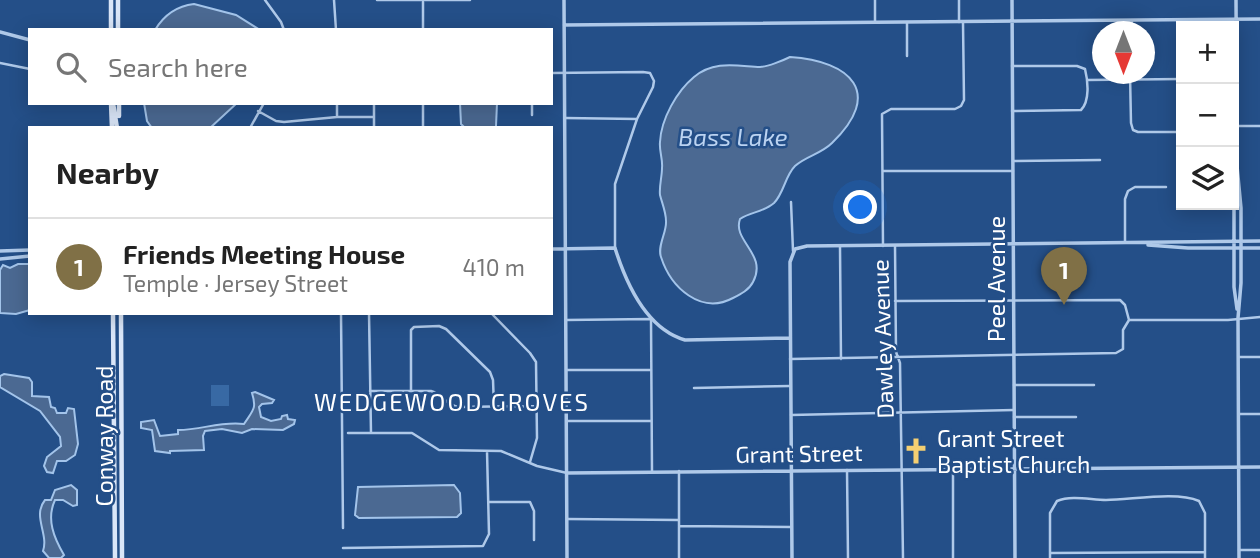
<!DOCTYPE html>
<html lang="en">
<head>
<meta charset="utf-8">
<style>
	body { margin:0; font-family:"Exo 2",sans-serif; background:#f6f6f6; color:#222 }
	.controls { position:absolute; right:21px; top:21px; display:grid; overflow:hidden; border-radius:0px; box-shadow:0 4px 18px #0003 }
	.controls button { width:63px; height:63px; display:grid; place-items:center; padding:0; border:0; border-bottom:2px solid #e0e0e0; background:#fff; color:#222; font:35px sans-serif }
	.compass { position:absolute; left:1092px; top:21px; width:63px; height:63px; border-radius:50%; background:#fff; box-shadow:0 4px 18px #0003; rotate:180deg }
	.you { position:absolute; left:861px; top:208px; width:24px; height:24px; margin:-18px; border:5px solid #fff; border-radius:50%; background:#1a73e8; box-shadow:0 0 0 10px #1a73e833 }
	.badge { display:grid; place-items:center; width:46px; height:46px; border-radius:50%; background:#807046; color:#fff; font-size:23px; font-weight:700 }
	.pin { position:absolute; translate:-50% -58px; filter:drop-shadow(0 2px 4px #0008) }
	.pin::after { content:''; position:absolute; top:37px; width:24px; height:21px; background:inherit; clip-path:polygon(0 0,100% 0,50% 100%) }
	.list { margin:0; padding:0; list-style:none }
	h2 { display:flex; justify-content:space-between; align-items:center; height:91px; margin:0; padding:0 28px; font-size:30px }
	h2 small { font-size:23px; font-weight:400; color:#767676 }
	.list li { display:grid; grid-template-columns:46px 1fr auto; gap:21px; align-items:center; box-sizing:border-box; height:98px; padding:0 28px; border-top:2px solid #e0e0e0 }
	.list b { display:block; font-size:26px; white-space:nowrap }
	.list p { margin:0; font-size:23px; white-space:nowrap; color:#767676 }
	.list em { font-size:23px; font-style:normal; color:#767676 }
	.icon { flex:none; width:38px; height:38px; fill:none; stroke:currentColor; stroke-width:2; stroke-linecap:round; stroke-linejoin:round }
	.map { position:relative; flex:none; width:1260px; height:558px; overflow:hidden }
	.search { position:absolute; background:#fff; box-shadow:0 4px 18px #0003; left:28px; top:28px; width:525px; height:77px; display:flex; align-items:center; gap:18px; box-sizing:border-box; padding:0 24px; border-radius:0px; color:#767676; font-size:26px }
	.panel { position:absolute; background:#fff; box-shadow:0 4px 18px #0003; left:28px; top:126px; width:525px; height:189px; border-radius:0px }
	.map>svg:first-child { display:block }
	.green { fill:#3869a4 }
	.water { fill:#4b6992; stroke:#a3c4ea; stroke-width:2 }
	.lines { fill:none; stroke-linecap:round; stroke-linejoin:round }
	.minor { stroke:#afc9e9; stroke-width:2.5 }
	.tertiary { stroke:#afc9e9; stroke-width:3.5 }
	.secondary { stroke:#dae6f8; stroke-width:4.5 }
	.labels { text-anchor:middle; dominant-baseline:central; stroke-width:5; stroke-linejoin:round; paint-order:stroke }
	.street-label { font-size:23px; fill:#fff; stroke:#244f88 }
	.poi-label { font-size:23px; fill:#fff; stroke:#244f88; text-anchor:start }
	.water-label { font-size:24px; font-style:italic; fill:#bbd3f1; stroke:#244f88 }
	.neighbourhood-label { font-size:24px; letter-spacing:2px; fill:#fff; stroke:#244f88 }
</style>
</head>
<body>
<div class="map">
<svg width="1260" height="558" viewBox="0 0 1260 558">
	<rect width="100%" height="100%" fill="#244f88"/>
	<path class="green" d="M211 385H229V406H211Z"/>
	<path class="water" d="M194 4 236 15 260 30H155C164 15 177 6 194 4Z
		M790 57C851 61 884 93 832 143 821 154 806 156 795 166 785 176 784 193 774 203 764 212 750 212 740 219 732 241 768 254 753 282 749 290 741 294 733 298 701 315 671 288 661 257 657 246 667 232 666 221 666 212 662 203 660 195 659 186 662 177 662 168 663 159 659 151 660 142 661 119 677 91 694 77 714 60 737 66 760 67 767 67 784 60 790 57Z
		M144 103H237L210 128H152L147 121Z
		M460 103H497L496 126 494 128H465L461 124Z
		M18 264H30V310L16 314 0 313V270L3 265 10 268Z
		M4 374 29 378 32 382V396L49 397 51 407 55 408 57 413H66L68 408 74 409 78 444 75 455 66 461H57L53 473 47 472 44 466 47 457 61 446 60 437 40 411 0 387V376Z
		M255 392 274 400 272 403 262 404 259 407 261 417 271 421 281 419 282 416 287 415 288 419 295 420 294 424 283 430 252 429 242 433 222 429 205 431 203 436 204 450 170 451V453L155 451 152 430 141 428V422L154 420 160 436 178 434V430C202 430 220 421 244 424 253 410 257 409 252 393Z
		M71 485 77 490V505L73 506 63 500H55C46 519 54 538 64 555L61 558H49L43 551C49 534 32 516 45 500H51L55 490Z
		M454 485 460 493 461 513 457 517 359 518 355 515 358 487Z"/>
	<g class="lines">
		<path class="minor" d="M265 0 281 22 284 30
			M334 0 336 30
			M377 0H470
			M875 0V22
			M959 0V22
			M907 23V56
			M423 30V2
			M1130 32 1132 21
			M0 63 30 69
			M1012 66H1077L1085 69C1088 81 1090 101 1081 110L1012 111
			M551 73 643 72 650 73 654 81 653 87 637 119 615 184V248
			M1130 74 1131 123 1133 130 1138 132H1181
			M1087 80 1181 79
			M374 103V128
			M532 103V115
			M258 111 276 121 284 122 337 117H374
			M337 117V103
			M565 118 637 119
			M1236 126H1260
			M250 128 264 103
			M423 128V103
			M1013 161 1100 160
			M883 171H1013
			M791 202 793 251
			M1125 242V199L1128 191 1135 187H1166
			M883 246 882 114 891 109H955L961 106 964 100 963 23
			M895 246 896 352 900 363 903 558
			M840 247 841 359
			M341 313 343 528
			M369 313 371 433
			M491 313 530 353 536 362 537 438 530 462
			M566 320 651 319 652 472
			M1129 320H1228L1260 317
			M1239 357H1260
			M790 359 1116 353 1123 349V330L1129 320 1125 305 1120 300 895 301
			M567 370H651
			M1014 385H1094
			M694 388 790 386
			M411 390V330L414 327 439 326 446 329 490 372 493 380 494 407
			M370 391H431C442 394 446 405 458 407L537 406
			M1239 414H1260
			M791 415 1014 410
			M1014 417H1076
			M567 421H651
			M348 433H412L439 450 501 451 537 466 567 473
			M847 470 848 558
			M953 470V558
			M679 471V558
			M489 502H530L534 511V540
			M567 519 679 520
			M679 526 791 527
			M343 548 483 546 489 534 487 451
			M1239 550H1260
			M1051 553 1205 552
			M1050 558V513L1057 501C1072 495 1091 500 1106 500 1131 500 1176 491 1199 501L1205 513V558"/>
		<path class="tertiary" d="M564 0 567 558
			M1012 0 1015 558
			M1236 0 1237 166 1241 208V283L1238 318 1239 558
			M564 25 1260 19
			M0 32 30 40
			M1234 202 1236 178
			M1234 205V287L1237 309
			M1148 245 1188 248H1260
			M551 249 615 248C626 283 647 329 685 340L790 338
			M0 251 30 250
			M0 259 30 256
			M567 473 1260 467
			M792 558 790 262 795 249 807 246 1260 241"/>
		<path class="secondary" d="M111 0V30
			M118 0V30
			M111 103 112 128
			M113 103 117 128
			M119 103V116
			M113 313 115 558
			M121 313 122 558"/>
	</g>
	<defs>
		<g id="church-bare" transform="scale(2.1)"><path d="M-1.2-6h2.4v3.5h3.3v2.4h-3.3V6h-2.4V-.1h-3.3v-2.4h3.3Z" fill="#f4cf72" stroke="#244f88" stroke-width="2.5" paint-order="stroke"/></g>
	</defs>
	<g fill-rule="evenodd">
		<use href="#church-bare" x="916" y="451"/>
	</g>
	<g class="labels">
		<g class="street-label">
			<text transform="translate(996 279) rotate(-90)">Peel Avenue</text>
			<text transform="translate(882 339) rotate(-92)">Dawley Avenue</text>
			<text transform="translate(104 436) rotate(-90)">Conway Road</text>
			<text transform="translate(799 453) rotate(-1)">Grant Street</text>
		</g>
		<g class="poi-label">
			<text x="937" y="438">Grant Street<tspan x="937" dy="26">Baptist Church</tspan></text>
		</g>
		<g class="water-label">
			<text x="733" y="136">Bass Lake</text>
		</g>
		<g class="neighbourhood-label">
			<text x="452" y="401">WEDGEWOOD GROVES</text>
		</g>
	</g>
</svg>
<div class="controls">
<button>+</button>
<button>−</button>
<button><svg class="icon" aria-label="layers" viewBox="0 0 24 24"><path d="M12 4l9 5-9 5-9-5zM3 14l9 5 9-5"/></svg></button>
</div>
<svg class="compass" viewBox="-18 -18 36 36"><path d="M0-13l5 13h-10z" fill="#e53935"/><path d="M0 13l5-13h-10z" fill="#767676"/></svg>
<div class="you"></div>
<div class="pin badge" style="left:1064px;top:305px">1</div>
<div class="search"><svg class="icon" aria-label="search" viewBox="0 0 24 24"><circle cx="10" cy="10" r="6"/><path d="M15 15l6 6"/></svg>Search here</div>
<section class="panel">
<h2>Nearby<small></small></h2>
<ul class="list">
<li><span class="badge">1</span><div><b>Friends Meeting House</b><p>Temple · Jersey Street</p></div><em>410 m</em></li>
</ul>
</section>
</div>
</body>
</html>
